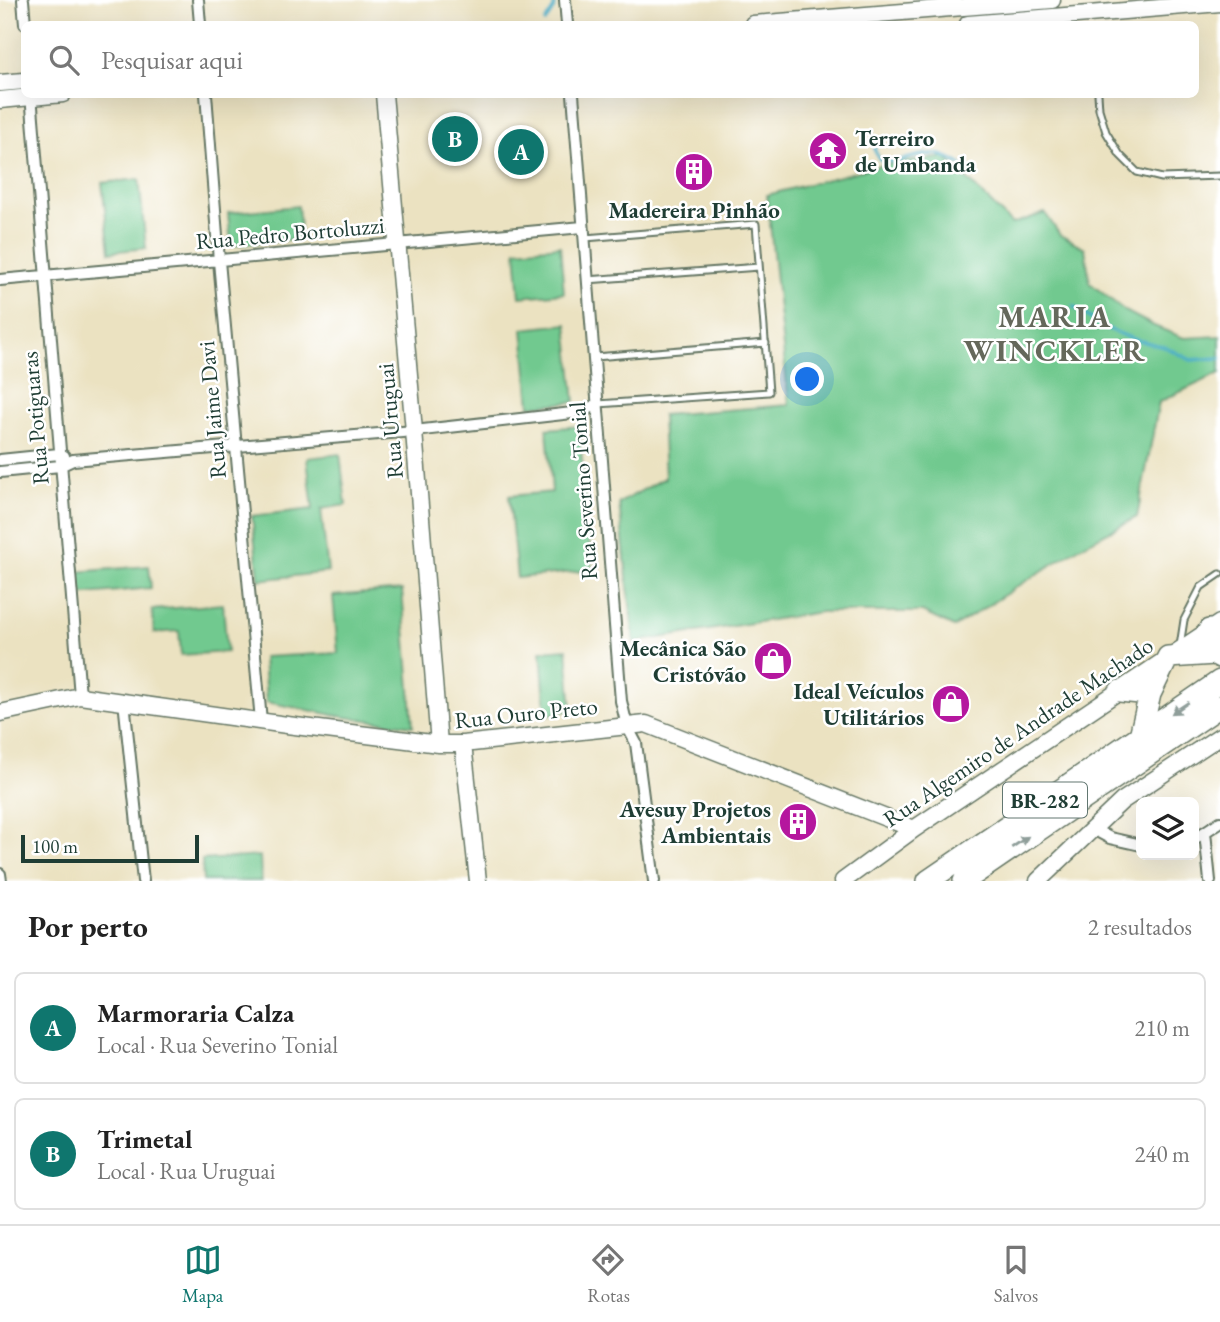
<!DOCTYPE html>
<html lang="pt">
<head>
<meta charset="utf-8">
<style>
	body { margin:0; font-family:"EB Garamond",serif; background:#f2f2f2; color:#222 }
	.controls { position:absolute; right:21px; bottom:21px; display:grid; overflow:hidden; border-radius:10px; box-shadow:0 7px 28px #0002 }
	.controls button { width:63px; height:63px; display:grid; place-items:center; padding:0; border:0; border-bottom:2px solid #e0e0e0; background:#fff; color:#222; font:35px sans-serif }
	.scale { position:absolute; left:21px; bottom:18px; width:178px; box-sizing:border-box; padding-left:7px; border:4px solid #1f3d34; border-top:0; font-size:19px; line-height:24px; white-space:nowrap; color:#1f3d34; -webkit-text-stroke:5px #fff; paint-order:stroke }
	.you { position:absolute; left:808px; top:380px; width:24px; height:24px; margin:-18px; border:5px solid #fff; border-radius:50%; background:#1a73e8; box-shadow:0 0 0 10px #1a73e833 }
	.badge { display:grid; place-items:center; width:46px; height:46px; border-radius:50%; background:#0f766e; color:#fff; font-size:23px; font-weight:700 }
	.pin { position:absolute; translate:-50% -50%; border:4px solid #fff; box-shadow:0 2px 7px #0006 }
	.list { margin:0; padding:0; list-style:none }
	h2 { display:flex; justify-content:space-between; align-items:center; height:91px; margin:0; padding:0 28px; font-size:30px }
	h2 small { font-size:23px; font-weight:400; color:#767676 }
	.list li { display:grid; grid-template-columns:46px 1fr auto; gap:21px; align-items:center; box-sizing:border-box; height:112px; margin:0 14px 14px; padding:0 14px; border:2px solid #e0e0e0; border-radius:10px }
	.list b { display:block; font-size:26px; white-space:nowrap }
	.list p { margin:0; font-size:23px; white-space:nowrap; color:#767676 }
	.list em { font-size:23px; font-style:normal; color:#767676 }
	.icon { flex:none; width:38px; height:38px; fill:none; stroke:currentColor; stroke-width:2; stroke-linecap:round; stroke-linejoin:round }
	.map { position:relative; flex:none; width:1220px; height:881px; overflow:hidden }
	.search { position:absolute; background:#fff; box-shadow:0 7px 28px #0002; left:21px; right:21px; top:21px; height:77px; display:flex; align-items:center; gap:18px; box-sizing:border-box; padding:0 24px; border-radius:10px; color:#767676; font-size:26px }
	.sheet { height:343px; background:#fff }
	nav { display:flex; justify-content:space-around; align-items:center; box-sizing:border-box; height:98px; border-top:2px solid #e0e0e0; background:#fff; font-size:19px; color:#767676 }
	nav a { display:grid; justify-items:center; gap:4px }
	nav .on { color:#0f766e }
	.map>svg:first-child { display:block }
	.green { fill:#71c98f; stroke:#488362; stroke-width:2 }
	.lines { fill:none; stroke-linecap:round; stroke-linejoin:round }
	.stream { stroke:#45acc5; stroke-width:3.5 }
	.lane-casing { stroke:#667765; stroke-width:9 }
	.street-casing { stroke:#667765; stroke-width:14 }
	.secondary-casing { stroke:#667765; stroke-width:19 }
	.highway-casing { stroke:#667765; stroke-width:24 }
	.lane { stroke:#fff; stroke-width:5 }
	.street { stroke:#fff; stroke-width:10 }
	.secondary { stroke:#fff; stroke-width:16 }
	.highway { stroke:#fff; stroke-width:21 }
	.oneway { fill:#8f9e9a }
	.labels { text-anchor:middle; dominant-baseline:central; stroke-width:5; stroke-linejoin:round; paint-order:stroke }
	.shield { fill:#fff; stroke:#627771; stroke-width:2 }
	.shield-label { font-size:21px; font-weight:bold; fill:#1f3d34 }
	.poi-label { font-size:23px; font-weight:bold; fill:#1f3d34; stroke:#fff; text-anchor:end }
	.street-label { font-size:23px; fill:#1f3d34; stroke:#fff }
	.district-label { font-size:30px; font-weight:bold; letter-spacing:2px; fill:#65685b; stroke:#fff }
</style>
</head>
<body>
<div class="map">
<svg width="1220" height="881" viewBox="0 0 1220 881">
	<rect width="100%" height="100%" fill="#fff"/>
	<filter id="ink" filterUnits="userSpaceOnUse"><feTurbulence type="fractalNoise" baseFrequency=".0143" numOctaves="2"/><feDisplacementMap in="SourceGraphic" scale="14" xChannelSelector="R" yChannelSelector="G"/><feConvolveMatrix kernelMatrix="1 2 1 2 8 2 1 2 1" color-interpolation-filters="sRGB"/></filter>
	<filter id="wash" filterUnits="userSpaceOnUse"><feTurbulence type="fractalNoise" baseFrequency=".00686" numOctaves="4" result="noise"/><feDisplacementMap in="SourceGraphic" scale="28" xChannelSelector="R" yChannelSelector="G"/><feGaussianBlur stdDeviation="1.57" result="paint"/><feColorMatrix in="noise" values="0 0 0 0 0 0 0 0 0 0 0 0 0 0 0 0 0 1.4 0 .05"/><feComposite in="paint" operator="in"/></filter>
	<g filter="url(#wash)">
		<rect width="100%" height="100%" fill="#ebe2c1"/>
		<path class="green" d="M945 157 1012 224 1045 213 1060 235 1085 248 1090 283 1125 311 1154 326 1184 338 1220 336V373L1159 402 1137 517 1081 546 954 627 922 612H820L634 642 619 503 665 478 662 415 789 405 767 195 878 166Z
			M139 179 146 248 110 252 102 183Z
			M298 206 301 239 231 246 228 213Z
			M560 246 564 293 520 297 516 250Z
			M567 324 575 402 530 406 523 329Z
			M579 426 592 570 517 578 509 496 552 492 547 429Z
			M340 454 346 505 321 509 328 572 259 580 252 516 313 509 307 458Z
			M149 566 151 588 77 595 75 572Z
			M402 590 413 726 344 717 266 702 263 657 338 653 333 596Z
			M223 604 227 652 181 655 179 631 154 633 152 610Z
			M567 649 572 710 546 715 541 651Z
			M260 856 261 881H203L202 860Z"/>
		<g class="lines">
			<path class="stream" d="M545 22 554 8 555 0
				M874 141 875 151 880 160C899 165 916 153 935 154 948 155 964 167 975 173
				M1073 306 1101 326 1133 339 1165 347 1191 360 1220 358"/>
		</g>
	</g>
	<g filter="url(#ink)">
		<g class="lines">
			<g class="lane-casing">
				<path id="lane" d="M1098 94 1099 109 1106 132 1120 155 1137 172 1162 178 1220 176
					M585 238 756 224 769 392 598 404
					M587 280 759 267
					M595 357 766 343
					M1180 646 1184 620 1201 587 1220 574"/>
			</g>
			<g class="street-casing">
				<path id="street" d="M23 0 25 24
					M198 0 200 24
					M565 0 567 24
					M31 94 80 696
					M206 94 219 261 261 721
					M573 94 621 701 627 726 636 743 654 881
					M0 280 583 227
					M0 460 59 454 64 456
					M0 472 60 466 73 460 414 431 581 412 598 404
					M124 701 143 881
					M1093 829 1110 838 1141 845
					M1205 832 1210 881
					M1194 839 1220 822
					M0 874 1 881"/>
			</g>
			<g class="secondary-casing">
				<path id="secondary" d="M753 24 1052 0
					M968 24 1220 3
					M0 83 24 81
					M384 94 414 431 439 744
					M0 100 63 94
					M0 713 80 696 287 725 439 744H463L646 724 914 829
					M463 744 478 881
					M843 881 914 829 1220 623
					M1038 881 1122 801 1220 736"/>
			</g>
			<g class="highway-casing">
				<path id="highway" d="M1209 630 1210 641 1215 654
					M1120 691 1150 694
					M1140 736 1150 694 1168 657 1215 654 1220 657
					M928 881 1220 681
					M964 881 1220 706"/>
			</g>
			<use href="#lane" class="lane"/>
			<use href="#street" class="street"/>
			<use href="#secondary" class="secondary"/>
			<use href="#highway" class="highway"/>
		</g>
		<defs><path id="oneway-solid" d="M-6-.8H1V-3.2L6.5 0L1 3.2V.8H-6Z" transform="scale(1.75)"/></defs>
		<g class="oneway">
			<use href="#oneway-solid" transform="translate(1180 708) rotate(146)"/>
			<use href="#oneway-solid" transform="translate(1020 842) rotate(-34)"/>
		</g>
	</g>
	<defs>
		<g id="temple-disc" transform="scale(2.0125)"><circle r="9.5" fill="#b5179e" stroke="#fff"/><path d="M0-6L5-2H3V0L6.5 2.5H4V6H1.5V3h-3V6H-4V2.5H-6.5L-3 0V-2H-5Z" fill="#fff"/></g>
		<g id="building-disc" transform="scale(2.0125)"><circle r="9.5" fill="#b5179e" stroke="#fff"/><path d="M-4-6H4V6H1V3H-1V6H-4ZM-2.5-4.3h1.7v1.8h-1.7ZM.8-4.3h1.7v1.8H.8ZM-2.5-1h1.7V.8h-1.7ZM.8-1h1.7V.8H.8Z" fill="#fff"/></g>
		<g id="shop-disc" transform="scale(2.0125)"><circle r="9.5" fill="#b5179e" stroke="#fff"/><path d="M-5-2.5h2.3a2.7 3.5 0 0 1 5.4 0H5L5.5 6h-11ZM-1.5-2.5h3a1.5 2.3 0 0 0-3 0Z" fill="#fff"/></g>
	</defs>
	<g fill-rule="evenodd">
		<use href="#temple-disc" x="828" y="151"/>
		<use href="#building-disc" x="694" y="172"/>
		<use href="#shop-disc" x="773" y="661"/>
		<use href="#shop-disc" x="951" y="704"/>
		<use href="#building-disc" x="798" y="822"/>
	</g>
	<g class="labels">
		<rect class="shield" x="1003" y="782.5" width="84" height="35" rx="5"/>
		<g class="shield-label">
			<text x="1045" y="800">BR-282</text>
		</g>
		<g class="poi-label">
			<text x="855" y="138" text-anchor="start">Terreiro<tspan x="855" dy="26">de Umbanda</tspan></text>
			<text x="694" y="210" text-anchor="middle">Madereira Pinhão</text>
			<text x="746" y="648">Mecânica São<tspan x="746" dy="26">Cristóvão</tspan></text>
			<text x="924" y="691">Ideal Veículos<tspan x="924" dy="26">Utilitários</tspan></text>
			<text x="771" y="809">Avesuy Projetos<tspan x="771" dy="26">Ambientais</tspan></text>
		</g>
		<g class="street-label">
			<text transform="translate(290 233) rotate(-5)">Rua Pedro Bortoluzzi</text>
			<text transform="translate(212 410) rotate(-95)">Rua Jaime Davi</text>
			<text transform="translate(35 418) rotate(-95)">Rua Potiguaras</text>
			<text transform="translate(390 421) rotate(-95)">Rua Uruguai</text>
			<text transform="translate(583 491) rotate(-94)">Rua Severino Tonial</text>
			<text transform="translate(526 713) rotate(-6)">Rua Ouro Preto</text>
			<text transform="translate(1018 732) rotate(-34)">Rua Algemiro de Andrade Machado</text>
		</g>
		<g class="district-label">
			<text x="1055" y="316">MARIA<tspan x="1055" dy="34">WINCKLER</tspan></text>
		</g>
	</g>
</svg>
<div class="controls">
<button><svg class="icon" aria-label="layers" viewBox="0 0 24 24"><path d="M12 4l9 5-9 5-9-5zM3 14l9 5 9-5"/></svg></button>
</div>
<div class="scale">100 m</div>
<div class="you"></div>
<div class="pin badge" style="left:521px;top:152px">A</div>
<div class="pin badge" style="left:455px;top:139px">B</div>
<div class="search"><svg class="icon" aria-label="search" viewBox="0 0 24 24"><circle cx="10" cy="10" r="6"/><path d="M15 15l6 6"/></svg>Pesquisar aqui</div>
</div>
<section class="sheet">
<h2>Por perto<small>2 resultados</small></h2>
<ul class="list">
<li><span class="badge">A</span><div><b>Marmoraria Calza</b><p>Local · Rua Severino Tonial</p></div><em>210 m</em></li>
<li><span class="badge">B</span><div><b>Trimetal</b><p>Local · Rua Uruguai</p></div><em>240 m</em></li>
</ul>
</section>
<nav>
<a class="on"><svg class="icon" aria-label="map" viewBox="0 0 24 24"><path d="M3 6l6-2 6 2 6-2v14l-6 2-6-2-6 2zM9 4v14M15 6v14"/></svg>Mapa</a>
<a><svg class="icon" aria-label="directions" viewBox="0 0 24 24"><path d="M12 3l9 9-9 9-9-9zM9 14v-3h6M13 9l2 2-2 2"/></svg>Rotas</a>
<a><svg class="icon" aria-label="saved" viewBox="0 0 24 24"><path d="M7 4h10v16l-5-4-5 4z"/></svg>Salvos</a>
</nav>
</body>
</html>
